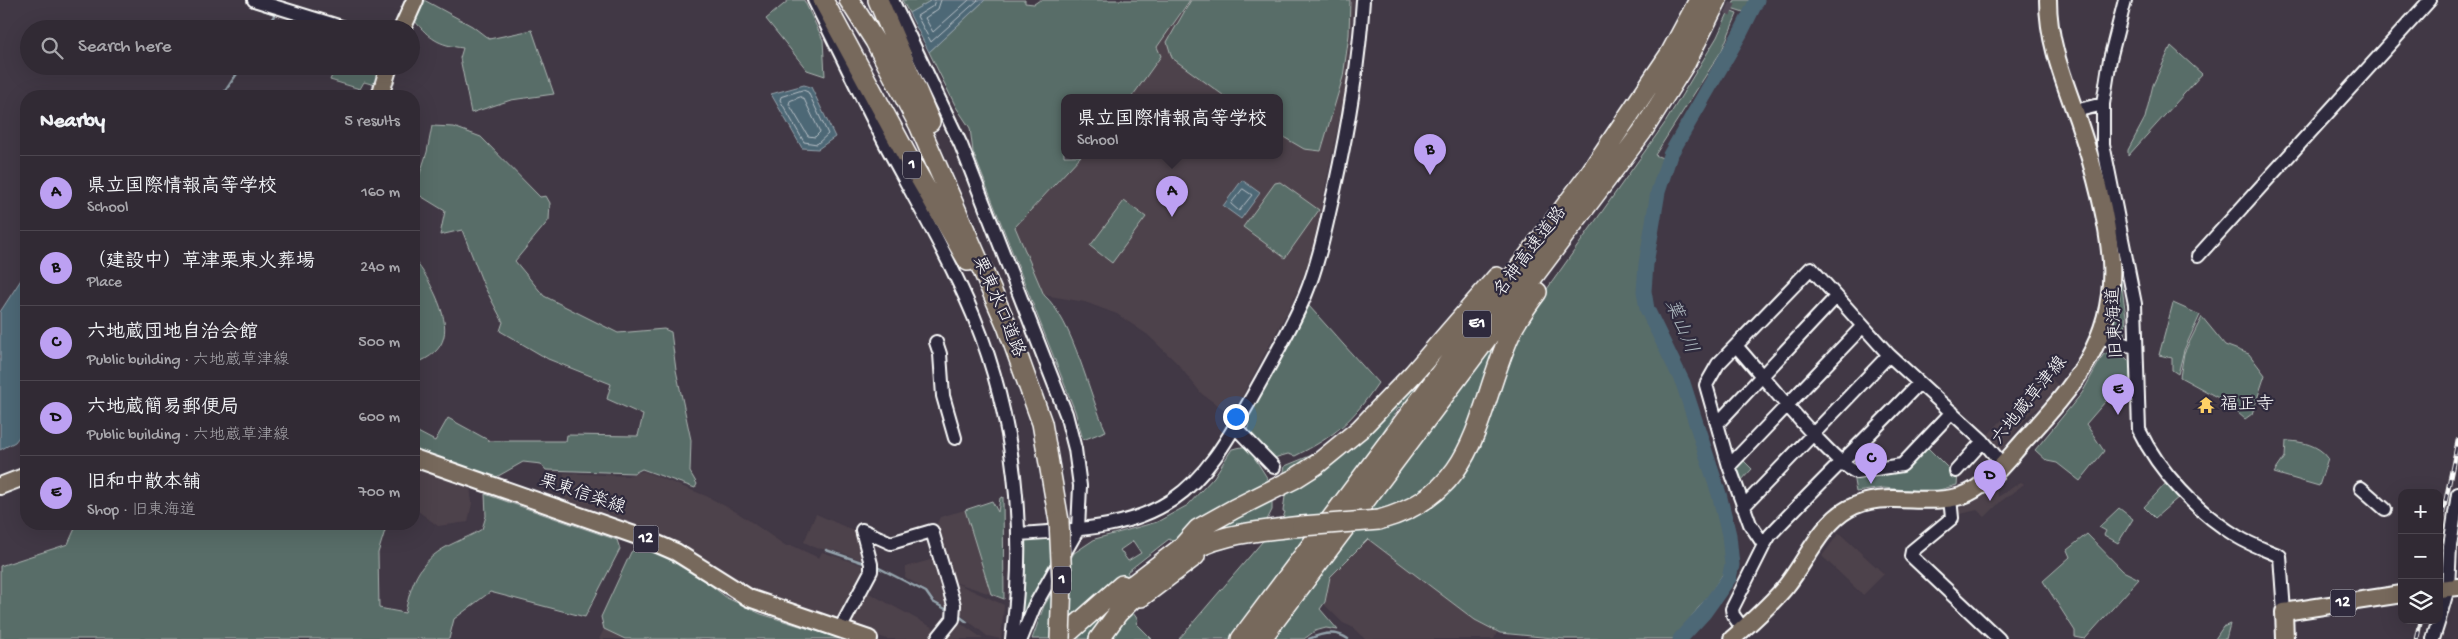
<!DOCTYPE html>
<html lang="en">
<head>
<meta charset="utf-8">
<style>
	body { margin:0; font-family:"Gochi Hand","Klee One",sans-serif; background:#39323c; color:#f1f3f6 }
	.controls { position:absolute; right:15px; bottom:15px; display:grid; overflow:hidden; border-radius:10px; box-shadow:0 5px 20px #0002 }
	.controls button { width:45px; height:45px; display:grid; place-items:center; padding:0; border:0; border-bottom:1px solid #4c464f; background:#312a34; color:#f1f3f6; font:25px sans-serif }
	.you { position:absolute; left:1235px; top:416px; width:18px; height:18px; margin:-12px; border:4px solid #fff; border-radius:50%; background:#1a73e8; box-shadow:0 0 0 8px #1a73e833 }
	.badge { display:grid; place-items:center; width:32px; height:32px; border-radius:50%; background:#bca0f2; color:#111; font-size:16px; font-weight:700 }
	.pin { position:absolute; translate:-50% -41px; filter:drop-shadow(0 1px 2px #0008) }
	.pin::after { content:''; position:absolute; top:26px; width:18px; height:15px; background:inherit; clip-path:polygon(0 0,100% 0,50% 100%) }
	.popup { position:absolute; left:1061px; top:94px; width:222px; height:65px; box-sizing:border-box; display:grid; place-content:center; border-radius:10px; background:#312a34; filter:drop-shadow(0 1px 4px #0005); font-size:16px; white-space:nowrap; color:#a8a7ac }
	.popup b { font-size:19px; color:#f1f3f6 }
	.popup::after { content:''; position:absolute; left:50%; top:100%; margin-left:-10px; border:10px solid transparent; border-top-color:#312a34 }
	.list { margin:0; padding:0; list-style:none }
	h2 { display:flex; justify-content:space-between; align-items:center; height:65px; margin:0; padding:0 20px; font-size:21px }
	h2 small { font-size:16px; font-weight:400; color:#a8a7ac }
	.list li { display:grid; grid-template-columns:32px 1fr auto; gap:15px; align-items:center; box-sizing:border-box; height:75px; padding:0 20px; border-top:1px solid #4c464f }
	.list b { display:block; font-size:19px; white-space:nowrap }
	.list p { margin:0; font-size:16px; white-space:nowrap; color:#a8a7ac }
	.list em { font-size:16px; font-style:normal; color:#a8a7ac }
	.icon { flex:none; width:28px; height:28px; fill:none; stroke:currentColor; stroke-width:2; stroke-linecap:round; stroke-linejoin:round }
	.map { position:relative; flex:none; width:2458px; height:639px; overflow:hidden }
	.search { position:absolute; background:#312a34; box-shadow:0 5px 20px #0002; left:20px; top:20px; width:400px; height:55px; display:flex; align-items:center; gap:12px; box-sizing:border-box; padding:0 18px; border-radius:28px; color:#a8a7ac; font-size:19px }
	.panel { position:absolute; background:#312a34; box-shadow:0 5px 20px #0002; left:20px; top:90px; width:400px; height:440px; border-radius:20px }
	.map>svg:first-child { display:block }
	.built { fill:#4e424b }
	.green { fill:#596d67; stroke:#acb6b3; fill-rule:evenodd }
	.water { fill:#4e6776; stroke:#95a4ad }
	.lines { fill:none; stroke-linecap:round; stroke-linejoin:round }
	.shore { stroke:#b8c2c8; stroke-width:1 }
	.stream { stroke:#95a4ad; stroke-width:2.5 }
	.river { stroke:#4e6776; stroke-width:15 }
	.minor-tunnel { stroke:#544c58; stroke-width:12; stroke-dasharray:12 6; stroke-linecap:butt }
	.minor-casing { stroke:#fff; stroke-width:16 }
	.major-casing { stroke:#fff; stroke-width:20 }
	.highway-casing { stroke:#fff; stroke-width:22 }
	.minor { stroke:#2f2a3d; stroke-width:12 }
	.major { stroke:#77695c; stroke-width:16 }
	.highway { stroke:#77695c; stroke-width:19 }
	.rail-casing { stroke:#fff; stroke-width:4.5 }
	.rail { stroke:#2f2a3d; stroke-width:2.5; stroke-dasharray:8; stroke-linecap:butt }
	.highway-bridge-casing { stroke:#fff; stroke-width:22; stroke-linecap:butt }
	.highway-bridge { stroke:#77695c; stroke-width:19 }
	.labels { text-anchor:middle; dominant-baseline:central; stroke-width:4.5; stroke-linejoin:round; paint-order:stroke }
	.shield { fill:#2f2a3d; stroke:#c1bfc5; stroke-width:1 }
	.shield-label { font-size:16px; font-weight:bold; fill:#fff }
	.street-label { font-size:18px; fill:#fff; stroke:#2f2a3d }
	.poi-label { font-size:18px; fill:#fff; stroke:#2f2a3d; text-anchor:start }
	.water-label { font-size:19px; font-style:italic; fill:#afbbc1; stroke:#2f2a3d }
</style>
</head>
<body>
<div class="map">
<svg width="2458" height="639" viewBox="0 0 2458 639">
	<rect width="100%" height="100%" fill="#413845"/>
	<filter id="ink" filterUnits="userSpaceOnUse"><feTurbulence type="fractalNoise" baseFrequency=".02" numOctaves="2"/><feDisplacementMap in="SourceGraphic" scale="10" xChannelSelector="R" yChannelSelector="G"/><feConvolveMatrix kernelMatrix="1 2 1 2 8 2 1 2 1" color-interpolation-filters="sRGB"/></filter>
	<g filter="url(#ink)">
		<path class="built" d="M1190 0H1354L1346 87 1311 256 1293 301 1232 415 1202 394 1177 363 1148 335 1117 314 1085 302 1044 295 1015 227 1081 156H1280V98H1131L1161 56 1157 47Z
			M2046 372 2057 385 2042 405 2027 417 2002 450 1996 447 1987 436Z
			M414 467 470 487 472 503 468 522 438 526 414 508Z
			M643 471 706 496 738 513 786 546H793L819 558 822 552 868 567 842 619 834 622 760 596 703 559 682 548 565 505 564 473 627 476Z
			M2021 482 2024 484 2000 502 1985 517 1977 510 1956 515 1959 508 1977 500 1996 487 1998 497Z
			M965 510 991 594 951 581 1004 605 1001 639 987 636 959 613 935 527 940 517Z
			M816 514 859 533 864 553 862 560 837 551 816 548 804 542Z
			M1839 533 1884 574 1863 595 1822 556Z
			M1368 539 1475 620 1497 632 1494 639H1365L1352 627 1343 623 1325 605 1330 577Z
			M937 558 951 610 935 601 927 591 905 577 906 567Z
			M869 593 937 630 932 639H887L855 628 851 617 864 594Z
			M955 622 965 626 983 639H943Z
			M604 629 625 639H599Z"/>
		<path class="green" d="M424 0 472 26 489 39 532 30 554 94 511 100 471 113 460 58 463 48C438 45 430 39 414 20Z
			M789 0H804L823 40 825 76 807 70 766 19Z
			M902 0H932L909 13Z
			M985 0H1025V3L1034 4 1040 0H1190L1157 47 1161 56 1131 98H1064V156H1081L1015 227 1044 295C1074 322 1088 393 1106 431L1083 440 1075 411 973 152 970 128 956 107 929 52Z
			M1191 0H1350L1349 35 1343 77 1321 151 1304 149 1280 135V98H1227L1172 58 1167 42Z
			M1735 0H1752L1747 13 1731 8Z
			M1729 11 1737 14 1722 50 1655 155 1665 159 1654 194 1642 272 1641 296 1647 322 1665 351 1683 398 1717 503 1728 554 1725 571 1709 595 1673 639H1563L1500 633 1475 620 1368 539 1330 577 1325 602 1320 609 1338 630 1326 628 1315 631 1304 639H1270L1354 528C1367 526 1380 526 1392 523 1424 516 1451 494 1469 468L1510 352 1535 306 1665 123 1717 37Z
			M2171 46 2202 74 2128 156V150L2145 118 2153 85Z
			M336 66H348L362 71 364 66H381L375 85 364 82 360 89 330 80Z
			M432 126 454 127 481 137 540 197 546 196 550 203 549 220 515 261 544 296 618 333 664 329 671 332 676 370 691 440 690 472 697 484 695 488 642 469 634 473 546 470 541 464 523 462 493 479 414 453V430L435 441 448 418 490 441H566L567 435 638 436 643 415 607 399 611 384 548 359 500 331 503 322 484 286 462 230 440 235 445 211 414 192 427 152Z
			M1280 182 1319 210 1285 258 1243 227 1275 183Z
			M1124 201 1146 217 1112 263 1090 246Z
			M414 260C424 271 430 283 436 296 450 328 450 351 414 364Z
			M2121 280 2126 316 2125 334 2113 330Z
			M2173 303 2200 315 2184 350 2178 374 2172 370V358L2159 355Z
			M1309 306 1378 383C1352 421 1337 435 1295 456L1288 454 1274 458 1248 433V416Z
			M2202 317 2225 345 2249 354 2265 375 2252 414 2245 419 2224 401 2180 377 2184 353Z
			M1470 321 1402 409 1399 407 1371 450 1325 512 1318 516 1282 521 1285 512 1283 511 1286 489 1283 477 1285 466 1312 455 1337 441Z
			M1499 336 1502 338 1468 434 1437 483 1394 509 1364 515Z
			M2112 350 2121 353 2130 362 2132 393 2118 387 2086 424 2104 451 2080 481 2057 463 2047 461 2035 450 2082 393 2103 355Z
			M2286 441C2301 441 2319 445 2328 458L2319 486 2274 473 2285 457Z
			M1925 445 1950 470 1958 473 1957 485 1932 492 1883 488 1856 492 1853 475 1896 468Z
			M1247 446 1271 484 1192 526 1172 541 1169 539 1132 568 1127 572 1129 575 1067 625 1068 564 1074 553 1095 539 1157 522 1188 505 1214 477 1232 449ZM1133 541 1141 553 1128 561 1120 550Z
			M1741 458 1752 469 1739 483 1735 465Z
			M2168 481 2180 496 2155 518 2144 507Z
			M485 494 617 540 620 549 585 617 490 592 454 619 449 639H0V566L68 544 77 524H387L378 553 379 608 405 613C412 579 421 558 454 543 464 538 473 535 482 529L486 516Z
			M1003 497 1004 599 991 594 965 510 992 501 998 512 1000 498Z
			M1272 497V510L1267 520 1277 523 1204 533Z
			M2119 508 2133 519 2118 543 2104 535 2106 531 2099 527Z
			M1312 530 1230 639H1179L1268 535Z
			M2087 534 2123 571 2139 579 2085 639 2075 637V631L2043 581 2070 557 2067 550Z
			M1053 537 1055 565 1017 635 1022 551 1027 539Z
			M640 546 660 554 709 584 727 598 761 614 842 639H625L604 629 601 617 631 552Z
			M1055 588 1053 639H1032L1044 606Z
			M1111 601 1122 604 1094 639H1066Z
			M1131 610 1138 620 1136 623 1152 639H1105Z
			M2230 624 2226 639H2215L2223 627Z"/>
		<path class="water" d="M932 0H985L929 52 909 13Z
			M804 85 811 87 835 137 818 149 802 148 771 94Z
			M1242 180 1260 193 1241 219 1223 206Z
			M26 272V428L15 442 0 450V312Z"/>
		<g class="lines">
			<path class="shore" d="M935 0 933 6 917 16 931 42 978 0
				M941 0 938 9 925 18 933 32 969 0
				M803 90 808 92 828 134 817 144 804 142 780 100 781 97Z
				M801 97 804 99 820 132 815 137 808 136 789 104 790 101Z
				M1243 189 1252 195 1239 211 1231 204Z"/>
			<path class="stream" d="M253 6 275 14 266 29
				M222 96 242 66
				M826 550 867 564
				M879 568 926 592 933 602 949 611
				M959 616 967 622
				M1309 639C1322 633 1336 630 1348 639"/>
			<path class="river" d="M1680 639 1704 613 1729 578 1732 565 1729 535 1719 494 1683 383 1647 309 1644 291 1646 264 1658 192 1670 155 1741 32 1757 0"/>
			<path class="minor-tunnel" d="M1711 0 1733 10"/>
			<g class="minor-casing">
				<path id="minor" d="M254 0 348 29
					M814 0C838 48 861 97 886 145 916 201 949 257 974 317 1015 418 1027 531 1012 639
					M892 0 961 145 1066 414 1075 449 1080 486 1078 529 1034 607 1021 639
					M2125 0 2110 59 2103 104V144L2135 304 2139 430C2159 472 2198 513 2238 537 2251 545 2266 550 2280 556L2284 612
					M2075 111 2103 104
					M2198 256 2430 0
					M2099 337 2135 347
					M936 342 940 354 943 396 955 438
					M1737 347C1758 370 1833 464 1856 472L1902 465 1952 412
					M1717 424 1836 297
					M1235 427 1274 467
					M1729 466 1863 326
					M1956 471 1983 441
					M2361 488 2385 509
					M1950 498 1952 518 1912 551 1911 556 1999 639
					M1743 507 1889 355
					M862 530 891 543 932 531 954 605 953 619 937 639
					M1018 534C1070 530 1127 530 1172 500 1209 475 1230 435 1252 397 1270 364 1290 331 1305 296 1319 262 1326 226 1334 191 1348 128 1359 65 1363 0
					M1764 545 1770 535C1819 483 1870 435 1919 383
					M2439 619 2448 588 2450 546 2458 494
					M840 629 871 571V564L862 530
					M1743 629 1733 615 1732 609 1764 545 1750 524 1729 466 1706 385 1718 364 1811 268 1889 355 1983 441 2003 465
					M2433 639 2439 620"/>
			</g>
			<g class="major-casing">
				<path id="major" d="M402 29 415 0
					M380 96 389 66
					M414 458 646 539 676 552 749 598 869 639
					M0 486 26 476
					M2439 589 2458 587
					M1732 639C1751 622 1771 605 1787 585 1806 561 1821 524 1848 509 1883 489 1923 507 1961 496 1986 488 2005 462 2022 443 2071 389 2116 341 2111 261 2107 213 2093 165 2078 120 2064 80 2048 43 2048 0
					M2285 639 2284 612 2402 594"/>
			</g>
			<g class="highway-casing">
				<path id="highway" d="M823 0 909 159 968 261
					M849 0 875 41 919 125 1007 326 1042 423 1059 521
					M878 0 930 122
					M1379 520C1478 493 1475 416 1509 337 1515 321 1527 306 1537 292
					M1179 559C1212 533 1262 531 1302 526
					M1113 594 1134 584 1181 548 1198 529 1234 509 1294 479 1316 465 1360 429 1413 374 1497 277
					M1141 597 1195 556
					M1061 639 1122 585
					M1099 639 1118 613 1148 584
					M1241 639 1588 176 1670 54 1699 0
					M1261 639 1642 132 1686 62 1717 0"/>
			</g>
			<use href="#minor" class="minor"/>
			<use href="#major" class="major"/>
			<use href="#highway" class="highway"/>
			<g class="rail-casing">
				<path id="rail" d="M2439 533 2458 440
					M2417 639 2421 620"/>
			</g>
			<use href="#rail" class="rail"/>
			<g class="highway-bridge-casing">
				<path id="highway-bridge" d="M1059 521 1062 580 1060 639
					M1302 526 1379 520"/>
			</g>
			<use href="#highway-bridge" class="highway-bridge"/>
		</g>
	</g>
	<defs>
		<g id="temple-bare" transform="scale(1.35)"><path d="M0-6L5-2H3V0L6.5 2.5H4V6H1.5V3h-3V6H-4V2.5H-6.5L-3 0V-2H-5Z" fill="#ffd166" stroke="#2f2a3d" stroke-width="2.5" paint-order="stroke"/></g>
	</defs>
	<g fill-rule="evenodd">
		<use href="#temple-bare" x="2206" y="405"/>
	</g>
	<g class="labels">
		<g class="shield">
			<rect x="903" y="151.5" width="18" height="27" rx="4"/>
			<rect x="1463" y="310.5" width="28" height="27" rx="4"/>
			<rect x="633.5" y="525.5" width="25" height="27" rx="4"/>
			<rect x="1053" y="566.5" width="18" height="27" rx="4"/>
			<rect x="2330.5" y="589.5" width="25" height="27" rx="4"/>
		</g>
		<g class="shield-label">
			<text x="912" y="165">1</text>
			<text x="1477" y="324">E1</text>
			<text x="646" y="539">12</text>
			<text x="1062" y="580">1</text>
			<text x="2343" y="603">12</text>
		</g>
		<g class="street-label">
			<text transform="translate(1531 252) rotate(-53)">名神高速道路</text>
			<text transform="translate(998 307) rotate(67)">栗東水口道路</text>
			<text transform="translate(2116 323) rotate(-93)">旧東海道</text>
			<text transform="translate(2030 401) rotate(-51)">六地蔵草津線</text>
			<text transform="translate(582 495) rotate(19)">栗東信楽線</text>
		</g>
		<g class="poi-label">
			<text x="2220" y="405">福正寺</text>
		</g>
		<g class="water-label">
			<text transform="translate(1680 327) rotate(67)">葉山川</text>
		</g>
	</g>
</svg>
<div class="controls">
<button>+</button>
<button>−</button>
<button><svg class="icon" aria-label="layers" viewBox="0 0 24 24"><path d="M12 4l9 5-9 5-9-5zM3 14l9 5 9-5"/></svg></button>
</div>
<div class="you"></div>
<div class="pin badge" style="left:1172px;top:217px">A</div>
<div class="popup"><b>県立国際情報高等学校</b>School</div>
<div class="pin badge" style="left:1430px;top:175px">B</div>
<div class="pin badge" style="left:1871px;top:484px">C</div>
<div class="pin badge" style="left:1990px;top:501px">D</div>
<div class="pin badge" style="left:2118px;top:415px">E</div>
<div class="search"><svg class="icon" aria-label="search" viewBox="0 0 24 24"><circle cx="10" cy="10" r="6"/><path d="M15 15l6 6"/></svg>Search here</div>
<section class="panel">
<h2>Nearby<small>5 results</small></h2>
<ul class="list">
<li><span class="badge">A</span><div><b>県立国際情報高等学校</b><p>School</p></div><em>160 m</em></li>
<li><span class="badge">B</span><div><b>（建設中）草津栗東火葬場</b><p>Place</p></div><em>240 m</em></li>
<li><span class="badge">C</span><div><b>六地蔵団地自治会館</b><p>Public building · 六地蔵草津線</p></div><em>500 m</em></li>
<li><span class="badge">D</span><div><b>六地蔵簡易郵便局</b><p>Public building · 六地蔵草津線</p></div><em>600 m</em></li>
<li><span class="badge">E</span><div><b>旧和中散本舗</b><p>Shop · 旧東海道</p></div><em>700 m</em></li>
</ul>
</section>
</div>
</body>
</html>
